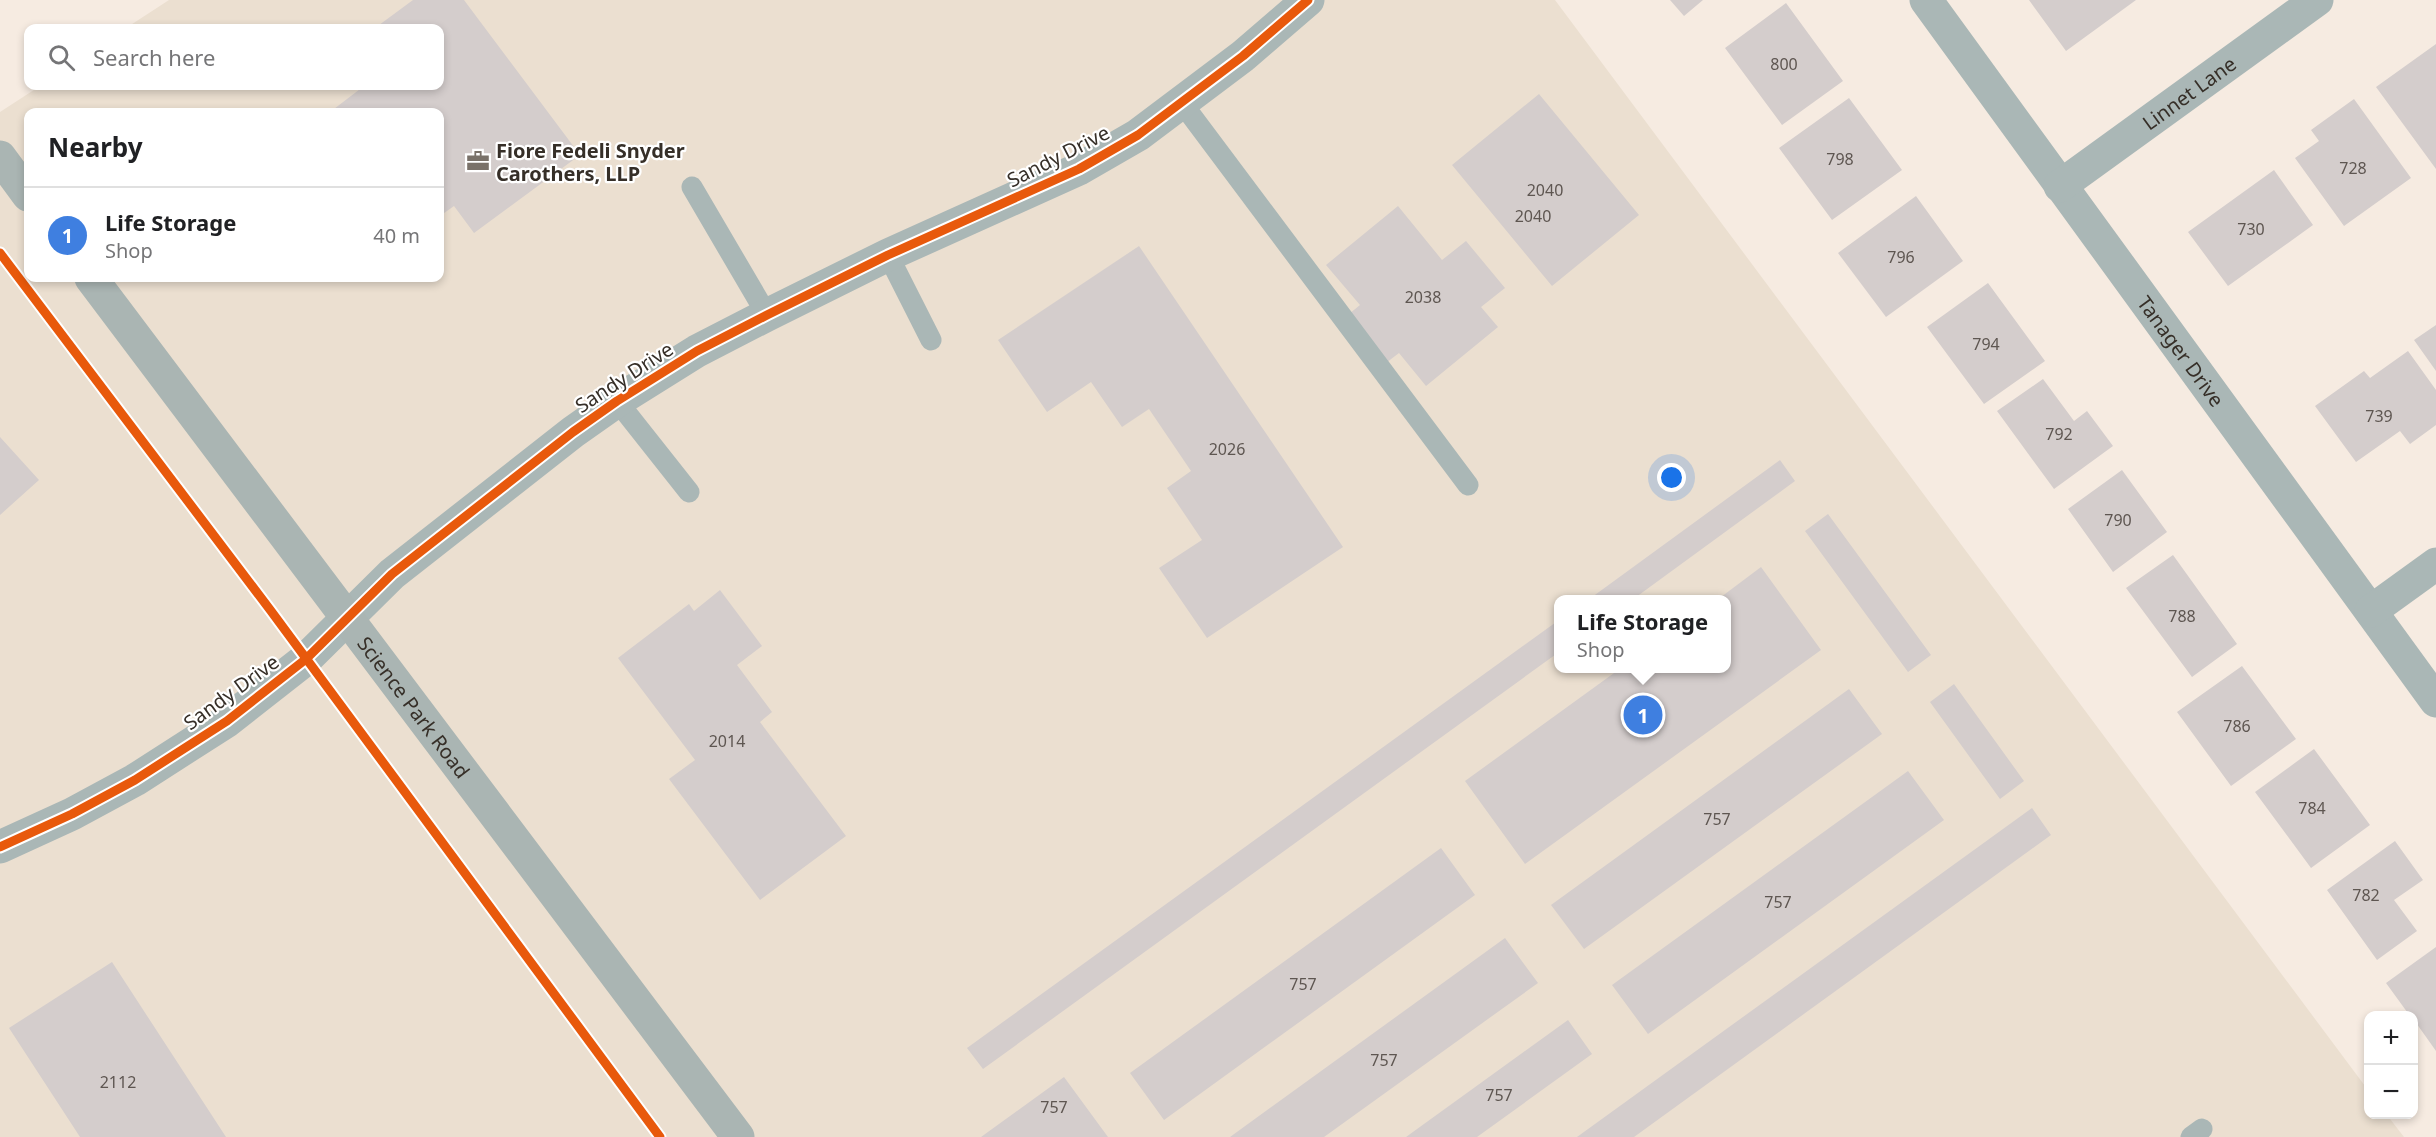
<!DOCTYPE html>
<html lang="en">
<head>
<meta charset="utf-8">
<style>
	body { margin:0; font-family:"Noto Sans",sans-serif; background:#f6f6f6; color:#202124 }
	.controls { position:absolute; right:18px; bottom:18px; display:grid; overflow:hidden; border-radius:12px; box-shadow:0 3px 9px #0003 }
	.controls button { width:54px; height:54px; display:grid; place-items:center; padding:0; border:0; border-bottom:2px solid #e0e0e0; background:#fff; color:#202124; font:30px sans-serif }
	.you { position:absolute; left:1672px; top:478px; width:21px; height:21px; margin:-15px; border:4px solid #fff; border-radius:50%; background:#1a73e8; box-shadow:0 0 0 9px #1a73e833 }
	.badge { display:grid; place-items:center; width:39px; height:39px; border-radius:50%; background:#797169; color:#fff; font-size:20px; font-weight:700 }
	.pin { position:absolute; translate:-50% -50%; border:3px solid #fff; box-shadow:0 2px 6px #0006 }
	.popup { position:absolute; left:1554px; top:595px; width:177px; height:78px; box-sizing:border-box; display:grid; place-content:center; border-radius:12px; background:#fff; filter:drop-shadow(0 2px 4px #0005); font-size:20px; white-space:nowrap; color:#757577 }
	.popup b { font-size:22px; color:#202124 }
	.popup::after { content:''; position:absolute; left:50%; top:100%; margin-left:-12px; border:12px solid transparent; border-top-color:#fff }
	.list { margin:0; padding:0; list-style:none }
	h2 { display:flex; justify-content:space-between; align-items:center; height:78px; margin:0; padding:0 24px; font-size:26px }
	h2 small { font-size:20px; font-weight:400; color:#757577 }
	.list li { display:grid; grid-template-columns:39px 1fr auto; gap:18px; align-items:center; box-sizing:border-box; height:96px; padding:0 24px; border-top:2px solid #e0e0e0 }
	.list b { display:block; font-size:22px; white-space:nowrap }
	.list p { margin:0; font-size:20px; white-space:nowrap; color:#757577 }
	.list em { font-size:20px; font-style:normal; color:#757577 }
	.icon { flex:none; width:33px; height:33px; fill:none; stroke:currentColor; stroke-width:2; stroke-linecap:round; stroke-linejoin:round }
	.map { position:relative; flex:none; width:2436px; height:1137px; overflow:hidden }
	.search { position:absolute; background:#fff; box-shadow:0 3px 9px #0003; left:24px; top:24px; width:420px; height:66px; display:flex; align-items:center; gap:15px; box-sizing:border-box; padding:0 21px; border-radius:12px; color:#757577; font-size:22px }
	.panel { position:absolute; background:#fff; box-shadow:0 3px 9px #0003; left:24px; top:108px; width:420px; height:174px; border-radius:12px }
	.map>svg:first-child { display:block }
	.commercial { fill:#ebdfd0; fill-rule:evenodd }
	.building { fill:#d4cdcc }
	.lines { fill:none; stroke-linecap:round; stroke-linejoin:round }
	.service { stroke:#aab7b6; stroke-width:21 }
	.minor { stroke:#aab7b6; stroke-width:33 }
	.secondary { stroke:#aab5b3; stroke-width:33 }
	.cycleway-casing { stroke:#fff; stroke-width:13 }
	.cycleway { stroke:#e8590c; stroke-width:9 }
	.labels { text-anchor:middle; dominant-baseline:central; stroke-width:4.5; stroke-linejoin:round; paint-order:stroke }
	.number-label { font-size:16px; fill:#5e5651 }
	.street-label { font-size:20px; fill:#362f28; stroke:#fff }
	.poi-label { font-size:20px; font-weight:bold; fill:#362f28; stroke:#fff; text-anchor:start }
</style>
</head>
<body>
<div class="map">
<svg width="2436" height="1137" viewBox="0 0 2436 1137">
	<rect width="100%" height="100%" fill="#f6ebe1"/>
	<path class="commercial" d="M169 0H1555L2368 1090V1114L2387 1115 2404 1137H0V112L40 86H440V28H126ZM28 112H440V278H28ZM1559 600H1727V668H1559Z"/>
	<path class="building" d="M413 0H464L580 155 474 233 454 206 440 216V112H330L364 86H440V28H375Z
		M1670 0H1703L1684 16Z
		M2029 0H2136L2066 51Z
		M1786 3 1843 81 1782 125 1725 48Z
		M2436 44V169L2376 87Z
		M1539 94 1639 215 1552 286 1452 165Z
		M1849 98 1902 170 1832 220 1779 148Z
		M2354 99 2411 178 2344 226 2295 158 2319 141 2311 130Z
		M2274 170 2313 225 2228 286 2188 232Z
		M1916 196 1963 261 1886 317 1838 253Z
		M1398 206 1442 260 1466 241 1505 288 1481 307 1498 327 1426 386 1399 353 1382 366 1343 319 1360 305 1326 265Z
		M1139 246 1343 547 1207 638 1159 568 1202 540 1167 488 1191 471 1149 409 1122 427 1091 382 1047 412 998 340Z
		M1988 283 2045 361 1984 404 1927 327Z
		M2436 325V371L2414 340Z
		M2408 351 2436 390V425L2410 444 2400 431 2356 462 2315 406 2364 371 2370 378Z
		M2043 379 2074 421 2087 411 2113 446 2054 489 1997 411Z
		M0 437 39 480 0 515Z
		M1780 460 1795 481 1632 600H1588Z
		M2122 470 2167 532 2113 572 2068 509Z
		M1828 514 1931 655 1908 672 1805 531Z
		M2173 555 2237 644 2192 677 2126 588Z
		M1761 567 1821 650 1525 864 1465 781 1621 668H1727V600H1717Z
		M720 590 762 646 737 665 772 712 760 722 846 836 760 900 669 779 695 760 618 658 689 604 694 611Z
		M1559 620V652L983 1069 967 1048Z
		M2242 666 2296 739 2231 786 2177 712Z
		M1954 684 2024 781 2000 799 1930 702Z
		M1849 689 1882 734 1584 949 1551 905Z
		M2314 749 2370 825 2311 868 2255 792Z
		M1908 771 1944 820 1648 1034 1612 985Z
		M2032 808 2051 835 1634 1137H1577Z
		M2395 841 2423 880 2394 900 2417 931 2377 960 2327 890Z
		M1441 848 1475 895 1164 1120 1130 1073Z
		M1505 938 1538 983 1324 1137H1230Z
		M2436 947V1051L2414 1020V1016H2410L2386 983Z
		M112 962 226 1137H80L9 1028Z
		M1568 1020 1592 1054 1477 1137H1406Z
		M1064 1077 1108 1137H981Z"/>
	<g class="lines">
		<path class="service" d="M1182 103 1468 485
			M692 187 767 315
			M888 255 931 340
			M617 401 689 492
			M2191 1137 2202 1129"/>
		<g class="minor">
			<path id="s1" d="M1926 0 2436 701"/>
			<path id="s2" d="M2060 186 2317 0"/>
			<path d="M2371 611 2436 564"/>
			<path d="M0 847 72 814 135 780 227 721 306 659 392 574 573 432 617 401 697 351 767 315 888 255 1079 169 1138 135 1243 56 1308 0"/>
		</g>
		<g class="secondary">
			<path d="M0 157 28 195"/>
			<path id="s3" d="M91 278 738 1137"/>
		</g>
		<g class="cycleway-casing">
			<path id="cycleway" d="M0 253 271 611 660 1137
				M0 847 72 814 135 780 227 721 306 659 392 574 573 432 617 401 697 351 767 315 888 255 1079 169 1138 135 1243 56 1308 0"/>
		</g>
		<use href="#cycleway" class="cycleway"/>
	</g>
	<defs>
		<g id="office-bare" transform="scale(1.8)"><path d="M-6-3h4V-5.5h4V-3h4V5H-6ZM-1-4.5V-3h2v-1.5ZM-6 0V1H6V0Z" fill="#797169" stroke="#fff" stroke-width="2.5" paint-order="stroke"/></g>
	</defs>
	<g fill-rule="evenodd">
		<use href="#office-bare" x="478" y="161"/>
	</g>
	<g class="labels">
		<g class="number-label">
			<text x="1784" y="64">800</text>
			<text x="1840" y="159">798</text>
			<text x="2353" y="168">728</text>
			<text x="1545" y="190">2040</text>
			<text x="1533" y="216">2040</text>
			<text x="2251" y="229">730</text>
			<text x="1901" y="257">796</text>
			<text x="1423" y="297">2038</text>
			<text x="1986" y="344">794</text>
			<text x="2379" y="416">739</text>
			<text x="2059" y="434">792</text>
			<text x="1227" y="449">2026</text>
			<text x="2118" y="520">790</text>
			<text x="2182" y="616">788</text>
			<text x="2237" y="726">786</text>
			<text x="727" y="741">2014</text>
			<text x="2312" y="808">784</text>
			<text x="1717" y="819">757</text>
			<text x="2366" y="895">782</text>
			<text x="1778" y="902">757</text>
			<text x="1303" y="984">757</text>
			<text x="1384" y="1060">757</text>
			<text x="118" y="1082">2112</text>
			<text x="1499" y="1095">757</text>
			<text x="1054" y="1107">757</text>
		</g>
		<g class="street-label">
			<text stroke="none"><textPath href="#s2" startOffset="159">Linnet Lane</textPath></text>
			<text transform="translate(1058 156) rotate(-27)">Sandy Drive</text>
			<text stroke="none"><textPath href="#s1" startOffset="434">Tanager Drive</textPath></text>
			<text transform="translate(624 377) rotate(-33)">Sandy Drive</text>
			<text transform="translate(231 692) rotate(-36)">Sandy Drive</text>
			<text stroke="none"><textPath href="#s3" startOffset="537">Science Park Road</textPath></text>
		</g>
		<g class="poi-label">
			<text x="496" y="150">Fiore Fedeli Snyder<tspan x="496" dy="23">Carothers, LLP</tspan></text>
		</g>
	</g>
</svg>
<div class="controls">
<button>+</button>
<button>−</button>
</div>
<div class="you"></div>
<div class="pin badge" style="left:1643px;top:715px;background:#3f7fe0">1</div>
<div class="popup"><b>Life Storage</b>Shop</div>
<div class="search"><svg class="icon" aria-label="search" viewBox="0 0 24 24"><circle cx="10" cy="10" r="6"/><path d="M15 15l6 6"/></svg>Search here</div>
<section class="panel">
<h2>Nearby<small></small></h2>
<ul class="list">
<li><span class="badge" style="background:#3f7fe0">1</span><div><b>Life Storage</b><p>Shop</p></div><em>40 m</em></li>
</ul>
</section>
</div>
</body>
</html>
